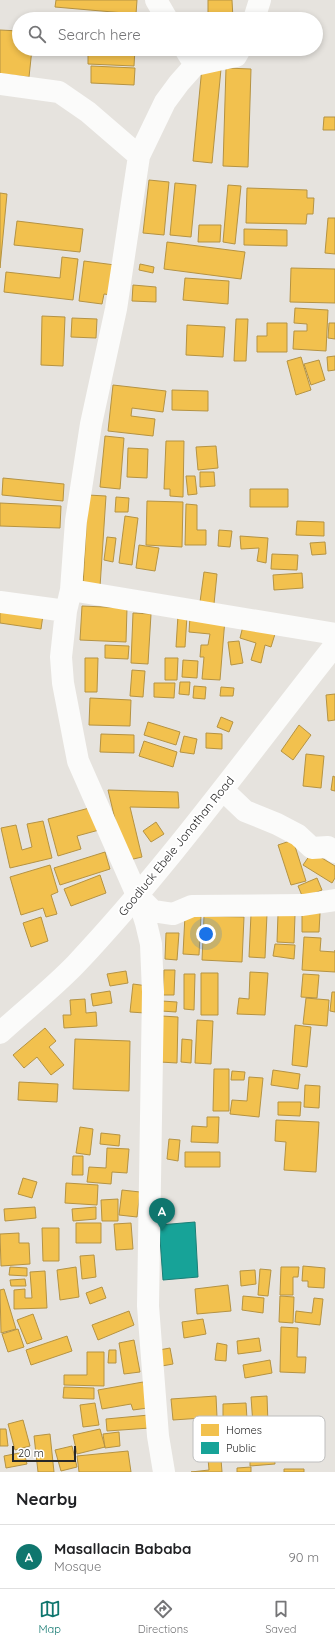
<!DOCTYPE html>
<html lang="en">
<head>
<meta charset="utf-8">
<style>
	body { margin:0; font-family:Quicksand,sans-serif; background:#f2f2f2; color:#202124 }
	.scale { position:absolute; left:12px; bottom:10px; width:64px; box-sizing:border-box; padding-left:4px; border:2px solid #282828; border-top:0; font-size:11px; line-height:14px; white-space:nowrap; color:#282828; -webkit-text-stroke:3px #fff; paint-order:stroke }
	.you { position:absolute; left:206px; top:934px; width:14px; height:14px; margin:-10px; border:3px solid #fff; border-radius:50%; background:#1a73e8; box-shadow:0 0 0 6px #1a73e833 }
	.badge { display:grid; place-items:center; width:26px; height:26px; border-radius:50%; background:#0f766e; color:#fff; font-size:13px; font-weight:700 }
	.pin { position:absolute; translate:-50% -33px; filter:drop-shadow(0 1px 2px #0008) }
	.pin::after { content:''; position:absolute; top:21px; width:14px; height:12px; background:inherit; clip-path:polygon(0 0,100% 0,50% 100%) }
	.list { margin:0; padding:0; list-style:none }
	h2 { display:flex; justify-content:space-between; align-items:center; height:52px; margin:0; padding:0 16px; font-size:17px }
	h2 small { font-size:13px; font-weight:400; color:#757577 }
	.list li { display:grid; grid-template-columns:26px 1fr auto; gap:12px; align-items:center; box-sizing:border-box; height:64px; padding:0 16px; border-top:1px solid #e0e0e0 }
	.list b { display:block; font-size:15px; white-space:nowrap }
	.list p { margin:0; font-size:13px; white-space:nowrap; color:#757577 }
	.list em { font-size:13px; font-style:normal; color:#757577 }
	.icon { flex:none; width:22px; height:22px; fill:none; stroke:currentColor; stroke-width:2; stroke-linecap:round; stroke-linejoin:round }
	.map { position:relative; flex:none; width:335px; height:1472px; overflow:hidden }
	.search { position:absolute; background:#fff; box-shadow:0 2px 6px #0003; left:12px; right:12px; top:12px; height:44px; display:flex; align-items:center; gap:10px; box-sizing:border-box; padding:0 14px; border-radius:22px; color:#757577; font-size:15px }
	.sheet { height:116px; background:#fff }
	nav { display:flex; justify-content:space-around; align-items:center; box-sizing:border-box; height:56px; border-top:1px solid #e0e0e0; background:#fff; font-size:11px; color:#757577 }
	nav a { display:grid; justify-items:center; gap:2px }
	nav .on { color:#0f766e }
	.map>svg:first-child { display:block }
	.homes { fill:#f2c14e; stroke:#b59343 }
	.public { fill:#17a398; stroke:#1c7e76 }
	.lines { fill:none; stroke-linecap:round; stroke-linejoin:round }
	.minor { stroke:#fbfbfa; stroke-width:22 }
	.secondary { stroke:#fbfbfa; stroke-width:22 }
	.labels { text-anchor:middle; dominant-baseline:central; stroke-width:4; stroke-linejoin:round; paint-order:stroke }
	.street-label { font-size:12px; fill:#282828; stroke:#fff }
	.key { fill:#fff; stroke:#bebebe; stroke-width:1 }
	.key-label { font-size:11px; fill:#282828 }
</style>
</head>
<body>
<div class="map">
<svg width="335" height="1472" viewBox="0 0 335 1472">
	<rect width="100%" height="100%" fill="#e6e3de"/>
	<path class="homes" d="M56 0H137L136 14 55 7Z
		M208 0H232L233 19H208Z
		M0 30 19 31V49H32L29 77 0 74Z
		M88 49H135L134 66 88 64Z
		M91 66 135 68 134 85 91 83Z
		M202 67 221 69 212 163 193 161Z
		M226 68 251 69 248 167 223 166Z
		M324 117H335V130H323Z
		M149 180 169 182 164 235 143 233Z
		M175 183 196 185 191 237 170 235Z
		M228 185 241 186 235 244 223 242Z
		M247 188 307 190V198H314L313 214H307L306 224 246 223Z
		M0 193 7 194 0 268Z
		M328 218H335V254L325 253Z
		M17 221 83 229 80 252 14 245Z
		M199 225H221L220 242H198Z
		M244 229 287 230V246L244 245Z
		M167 242 245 252 241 279 164 269Z
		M62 257 78 259 73 300 4 292 6 272 60 278Z
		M84 261 115 265 111 295 104 294 102 304 79 301Z
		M140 264 154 267 153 273 139 270Z
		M291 268 335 269V303L290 302Z
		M185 278 229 281 228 304 183 300Z
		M133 285 156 287V302L132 301Z
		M295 308 328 310 326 351 293 349 294 331H307V324L294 323Z
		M42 316 65 317 63 366 41 365Z
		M72 318 97 319 96 338 71 337Z
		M236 319H248L246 361H234Z
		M267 323H287V352H257V336H267Z
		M329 323H335V339L328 338Z
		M187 325 225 327 223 357 186 355Z
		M335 356V370L328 371 327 357Z
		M301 357 311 390 296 395 287 361Z
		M319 360 325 380 311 385 304 364Z
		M113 385 166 391 163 412 132 408 131 416 155 419 153 436 108 431Z
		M172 390 208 391V411L172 410Z
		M105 436 124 438 120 489 100 487Z
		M166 441H184L183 497 170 496V489H164Z
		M216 446 218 468 198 470 196 447Z
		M128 448 148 449 147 478 127 477Z
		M200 472H214L215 486 200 487Z
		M186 476H195L197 494 188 495Z
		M3 478 64 484 63 501 2 495Z
		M250 489H288V507H250Z
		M88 495 106 496 100 587 83 586Z
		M116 497 129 498 128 512H115Z
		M147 501 183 502 182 547 146 545Z
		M0 503 61 506 60 528 0 526Z
		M186 504 197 505V530H206V545H185Z
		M125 516 138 518 132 565 119 563Z
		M297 521 324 522V536L296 535Z
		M219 530 232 531 230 547 218 546Z
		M240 536 268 538 266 563 257 561 259 548 241 549Z
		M107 537 116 538 113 562 104 560Z
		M325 542 326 554 312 555 310 543Z
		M139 545 159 548 155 571 136 568Z
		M272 554 298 555 297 570 271 569Z
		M204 572 217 574 214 604 200 602Z
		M302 573 303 588 274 590 273 575Z
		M82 606 127 608 126 642 80 640Z
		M0 609 43 615 41 629 0 623Z
		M133 613 151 614 148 664 131 663Z
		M178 615 187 616 185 647H176Z
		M190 616 225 619 220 680 202 679 204 657H200L201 645H208L210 634 189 632Z
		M243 626 275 634 271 647 265 645 261 663 251 660 256 643 240 638Z
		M239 641 243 663 231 665 228 642Z
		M105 645 129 646 128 659 105 658Z
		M85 658H98L97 692H85Z
		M165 658H178L177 680H165Z
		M183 660 198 661 197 678 182 677Z
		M132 670 145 671 143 697 130 696Z
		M180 682H190L189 695 179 694Z
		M154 683H175L174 698 154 697Z
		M194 686 206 687 205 699 193 698Z
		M221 687 234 688 233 696H220Z
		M335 694V720L328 721 326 695Z
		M90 698 131 700 130 726 89 725Z
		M221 717 233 722 229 732 217 727Z
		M148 722 180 732 176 745 144 735Z
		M299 725 311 735 293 760 281 751Z
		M206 733 222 734V749L206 748Z
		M101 734 134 735V753L100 752Z
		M184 736 197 739 194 754 180 752Z
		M144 741 177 752 173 767 139 756Z
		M306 754 324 756 321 788 303 786Z
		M333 776 335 777V791L331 790Z
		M108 790 178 792 179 808 130 807 142 857 125 861Z
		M93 807 99 830 77 836 81 849 58 856 48 819Z
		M43 821 52 858 10 868 1 828 16 825 22 850 32 847 27 824Z
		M156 822 164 834 151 842 143 831Z
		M293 840 306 881 291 885 278 845Z
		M105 852 110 869 60 885 54 868Z
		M312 852 335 866V878L332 883 303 865Z
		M50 865 58 892 51 895 57 914 46 917 43 908 21 915 10 877Z
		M100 875 106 893 71 906 64 889Z
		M317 878 322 890 303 898 298 886Z
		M302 913H320L319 932H302Z
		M251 914H267L265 958 249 957Z
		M278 914 295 915 294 943 277 942Z
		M185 915 201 916 199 955 183 954Z
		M204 916 244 917 242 962 202 960Z
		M41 917 48 941 31 947 23 923Z
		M166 933H179L177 960 165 959Z
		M304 937 321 938 320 951 335 952V950V972L302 970Z
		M275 944 295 945 294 959 273 956Z
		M164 970H175L174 995H163Z
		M126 971 128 983 110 986 107 974Z
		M250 972 268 973 265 1015 237 1014 239 998 249 999Z
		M201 973H218V1015H201Z
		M184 974H195L194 1010 184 1009Z
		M303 974 319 975 317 998 301 997Z
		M133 984 148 986 145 1013 130 1012Z
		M110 991 112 1003 93 1006 91 994Z
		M332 992H335V1012L330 1011Z
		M306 998 329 1000 327 1026 303 1024Z
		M85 999 86 1013 96 1012 97 1026 64 1028 63 1015H71L70 1000Z
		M162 1001 177 1002 176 1012 161 1011Z
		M162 1016 178 1017 177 1063 160 1062Z
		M197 1020 213 1021 211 1064 195 1063Z
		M295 1025 311 1027 307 1067 292 1065Z
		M45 1028 56 1041 49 1047 64 1065 51 1075 37 1057 24 1068 13 1055Z
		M75 1039 130 1041 129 1091 73 1089Z
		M182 1039 192 1040 191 1063 181 1062Z
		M214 1069H229V1111H213Z
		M273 1070 300 1074 298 1089 271 1085Z
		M232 1071 245 1072 244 1080H231Z
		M249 1077 263 1078 259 1117 230 1114 232 1100 247 1101Z
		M19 1082 58 1084 57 1102 18 1100Z
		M305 1085 320 1086 319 1108 304 1107Z
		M278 1102H301L300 1116 278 1115Z
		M207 1117H219L218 1143 191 1142 192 1126 207 1127Z
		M276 1120 319 1122 316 1172 284 1170 286 1142 275 1141Z
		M80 1127 93 1129 90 1155 76 1153Z
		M101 1133 120 1135 119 1146 100 1144Z
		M169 1139 180 1140 178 1161 167 1159Z
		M107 1148 129 1149 127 1173 112 1172 111 1184 87 1182 89 1167 106 1168Z
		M185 1152H220V1167H185Z
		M73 1156H83V1175H72Z
		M23 1178 37 1182 32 1198 18 1194Z
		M66 1183 98 1185 97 1205 65 1203Z
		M122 1190 140 1192 137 1217 119 1215Z
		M118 1199V1221H102L101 1200Z
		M35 1207 36 1218 5 1221 4 1209Z
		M96 1207V1219L73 1221 72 1209Z
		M76 1223H101V1243H76Z
		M131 1223 133 1249 116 1250 114 1224Z
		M42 1228H59V1261H43Z
		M19 1233V1243H29L30 1264 1 1266 0 1234Z
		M94 1255 96 1277 82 1279 80 1256Z
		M303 1266 325 1268 324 1288 308 1287V1281H302Z
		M10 1267 27 1268V1276L9 1275Z
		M76 1267 79 1297 60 1300 57 1270Z
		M281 1267H299L298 1277H293V1295H280Z
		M260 1269 271 1270 268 1296 258 1295Z
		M255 1270 256 1284 241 1286 240 1271Z
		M45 1271 47 1308 14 1309V1290L25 1289V1298H32L30 1272Z
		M25 1279 26 1286H11L10 1280Z
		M228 1285 231 1311 197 1314 195 1289Z
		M102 1287 106 1298 90 1304 86 1293Z
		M4 1289 16 1329 1 1333 0 1290Z
		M243 1296 264 1298 263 1313 242 1310Z
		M280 1296 294 1297 293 1323 279 1322Z
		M314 1298 323 1299 320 1325 295 1322 296 1311 312 1313Z
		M129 1311 134 1325 98 1340 92 1325Z
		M33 1314 42 1339 27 1344 17 1320Z
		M203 1319 206 1334 184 1338 182 1322Z
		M281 1327 298 1328 297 1357H306L305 1373 280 1372Z
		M18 1329 24 1347 8 1352 2 1334Z
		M67 1336 72 1351 31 1365 26 1350Z
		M259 1338 261 1351 238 1354 237 1341Z
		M134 1340 140 1372 124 1374 119 1343Z
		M217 1343 227 1345 226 1361 215 1360Z
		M170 1348 173 1364 162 1366 159 1350Z
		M109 1350H116V1363H108Z
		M87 1352H104V1386L64 1385V1375H87Z
		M270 1360 272 1373 245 1378 243 1365Z
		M143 1382 148 1408 133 1410 131 1404 102 1409 98 1390Z
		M64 1387 94 1388V1399L63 1398Z
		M216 1396 217 1417 173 1420 171 1399Z
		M267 1396 268 1424 253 1425 251 1397Z
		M95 1403 99 1425 83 1427 80 1405Z
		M246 1403 247 1419 223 1420V1404Z
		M149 1415 150 1428 107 1431 106 1419Z
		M23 1420 30 1446 15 1450 8 1424Z
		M0 1429H6L8 1446H0Z
		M100 1429 105 1447 77 1454 73 1435Z
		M119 1432 120 1446 105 1448 103 1434Z
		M50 1434 54 1472H38L34 1436Z
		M72 1446 77 1467 61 1471 55 1450Z
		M220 1446 222 1472H191L209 1470 207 1447Z
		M128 1451 131 1472H79L77 1456Z
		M24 1452 27 1464 6 1468 4 1456Z
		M274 1452 275 1464 250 1466V1454Z
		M251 1467V1472H237V1468Z
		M284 1469H304V1472H284Z"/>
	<path class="public" d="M195 1222 198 1277 163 1280 159 1225Z"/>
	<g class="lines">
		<path class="minor" d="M156 0 167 19
			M254 19 260 0
			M185 49 195 65
			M0 84 59 92 88 112 139 156
			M71 590 335 634
			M0 602 66 611
			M223 790 245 811 277 824 298 835 312 848 328 847 335 852
			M137 895 153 911 173 914 192 906 303 905 335 900
			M164 1472 158 1436 148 1306 153 992 151 944 146 923 137 895 78 761 63 683 61 657 66 611 71 590 76 521 91 424 116 309 139 156 165 102 179 83 195 65 236 56 240 49"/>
		<path class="secondary" d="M0 1033C25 1010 53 988 76 964 170 864 250 752 335 645"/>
	</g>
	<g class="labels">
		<g class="street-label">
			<text transform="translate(176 846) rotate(-51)">Goodluck Ebele Jonathan Road</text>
		</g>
	</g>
	<rect x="193" y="1416" width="132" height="46" rx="6" class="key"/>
	<rect x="201" y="1424" width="18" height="12" fill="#f2c14e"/>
	<rect x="201" y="1442" width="18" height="12" fill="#17a398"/>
	<g class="key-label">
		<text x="226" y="1434">Homes</text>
		<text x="226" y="1452">Public</text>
	</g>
</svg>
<div class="scale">20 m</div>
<div class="you"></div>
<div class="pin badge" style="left:162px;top:1231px">A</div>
<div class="search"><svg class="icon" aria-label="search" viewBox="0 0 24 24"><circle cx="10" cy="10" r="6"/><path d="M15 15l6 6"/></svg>Search here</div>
</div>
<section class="sheet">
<h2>Nearby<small></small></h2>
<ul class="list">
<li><span class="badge">A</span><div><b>Masallacin Bababa</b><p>Mosque</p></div><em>90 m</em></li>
</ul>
</section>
<nav>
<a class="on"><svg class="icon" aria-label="map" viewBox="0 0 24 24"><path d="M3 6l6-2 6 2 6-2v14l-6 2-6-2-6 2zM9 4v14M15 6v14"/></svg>Map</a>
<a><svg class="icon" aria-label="directions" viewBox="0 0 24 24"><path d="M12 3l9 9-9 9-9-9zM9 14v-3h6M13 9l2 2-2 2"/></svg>Directions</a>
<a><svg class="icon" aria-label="saved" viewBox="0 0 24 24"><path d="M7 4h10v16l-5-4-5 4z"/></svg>Saved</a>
</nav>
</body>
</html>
